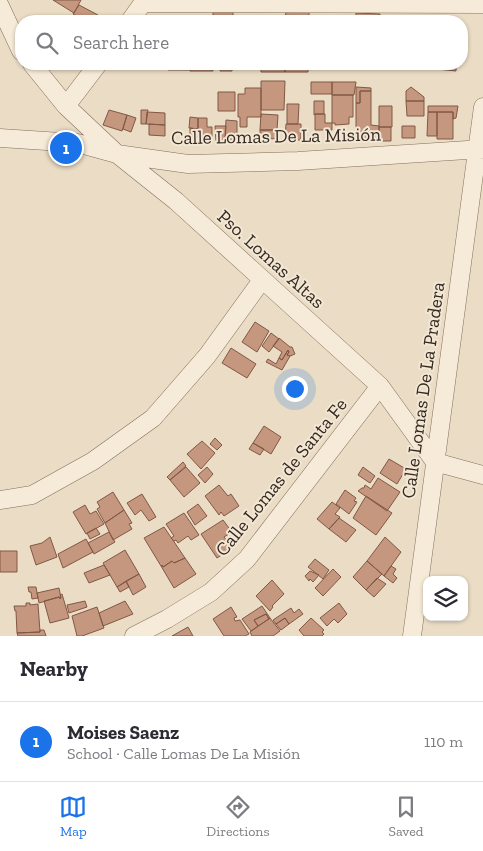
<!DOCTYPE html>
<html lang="en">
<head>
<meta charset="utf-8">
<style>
	body { margin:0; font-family:"Zilla Slab",serif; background:#f2f2f3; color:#2b2b33 }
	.controls { position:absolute; right:15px; bottom:15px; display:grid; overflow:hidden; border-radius:10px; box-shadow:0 1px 4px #0004 }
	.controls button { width:45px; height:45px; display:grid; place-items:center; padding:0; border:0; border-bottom:1px solid #e1e1e2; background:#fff; color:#2b2b33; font:25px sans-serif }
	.you { position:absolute; left:294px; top:388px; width:18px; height:18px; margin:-12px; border:4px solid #fff; border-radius:50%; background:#1a73e8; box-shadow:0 0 0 8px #1a73e833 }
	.badge { display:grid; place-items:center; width:32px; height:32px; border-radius:50%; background:#1a73e8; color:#fff; font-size:16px; font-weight:700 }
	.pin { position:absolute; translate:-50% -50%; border:2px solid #fff; box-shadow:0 1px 5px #0006 }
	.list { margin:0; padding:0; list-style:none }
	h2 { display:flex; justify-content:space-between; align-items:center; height:65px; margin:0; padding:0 20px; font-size:21px }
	h2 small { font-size:16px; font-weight:400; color:#7c7c81 }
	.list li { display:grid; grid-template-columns:32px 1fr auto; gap:15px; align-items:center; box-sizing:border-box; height:80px; padding:0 20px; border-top:1px solid #e1e1e2 }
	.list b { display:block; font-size:19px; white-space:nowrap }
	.list p { margin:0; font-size:16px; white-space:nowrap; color:#7c7c81 }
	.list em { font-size:16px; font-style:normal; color:#7c7c81 }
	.icon { flex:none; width:28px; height:28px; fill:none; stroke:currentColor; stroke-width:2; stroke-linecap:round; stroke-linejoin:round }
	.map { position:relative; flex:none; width:483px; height:636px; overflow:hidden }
	.search { position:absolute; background:#fff; box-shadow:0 1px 4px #0004; left:15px; right:15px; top:15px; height:55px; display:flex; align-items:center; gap:12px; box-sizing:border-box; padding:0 18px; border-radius:20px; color:#7c7c81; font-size:19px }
	.sheet { height:145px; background:#fff }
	nav { display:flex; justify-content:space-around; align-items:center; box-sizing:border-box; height:70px; border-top:1px solid #e1e1e2; background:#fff; font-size:14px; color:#7c7c81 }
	nav a { display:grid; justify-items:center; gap:2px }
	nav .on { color:#1a73e8 }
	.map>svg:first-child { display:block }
	.building { fill:#c5977e; stroke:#815845 }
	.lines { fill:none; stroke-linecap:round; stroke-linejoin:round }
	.street-casing { stroke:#846f5d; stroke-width:19 }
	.street { stroke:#f6ebd8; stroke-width:18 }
	.labels { text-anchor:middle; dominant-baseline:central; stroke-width:4; stroke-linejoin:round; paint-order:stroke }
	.street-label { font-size:19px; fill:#35281f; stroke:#f2e7d4 }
</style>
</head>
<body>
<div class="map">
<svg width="483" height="636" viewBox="0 0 483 636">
	<rect width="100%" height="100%" fill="#eadcc5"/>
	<path class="building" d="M53 0H81L74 13Z
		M79 5 98 15 94 21H86L73 14Z
		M213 12H233V21H213Z
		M286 12H309V21H285Z
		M356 13 380 14V21H356Z
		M137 64H161L160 69 137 66Z
		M168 64H190V70H168Z
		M190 64H213V71H190Z
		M221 64H233L232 71H220Z
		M238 64H261V69H238Z
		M261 64H285V72H261Z
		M285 64H308V72H285Z
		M427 64H456V71L427 68Z
		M261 81H285L284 110H261Z
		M311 82H332V94H311Z
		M332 82H356L354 95H332Z
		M356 87 371 88V91H360V103H356Z
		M411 87 424 97V101H406V91Z
		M245 88H261V117H247V127H240V117H238V94H245Z
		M360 91H371V125L379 126V141H356V103H360Z
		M218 92H235V111H218Z
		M332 95H353V117H349V124L335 125V123H332Z
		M314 101H324V114H315L314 115Z
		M406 101H424V116H407Z
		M287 104H299L298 124H287Z
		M379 106H392V127H379Z
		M428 106H458L456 118 453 119V112H428Z
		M109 110 127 115 122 131 103 125Z
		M141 110H148L146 124H141Z
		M147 112 165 113V125L146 124Z
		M428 112H437V136H427Z
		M437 112H453V139H437Z
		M261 114 278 115 277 130H260Z
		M315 114H325V123H332V130H315Z
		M127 115 136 118 131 132 123 129Z
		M190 117 198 118V129L189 128Z
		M198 118H207V127H212V137H190V128L198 129Z
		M226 120 237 121V140H225Z
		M149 124 165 125V136L149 135Z
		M286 124H301V140H285Z
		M215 126H226L225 140 216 141Z
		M402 126H415V138H402Z
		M379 127H391V141H379Z
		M260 130H277V139L260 138Z
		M255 322 269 331 257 352 242 342Z
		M271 333 279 339 269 352 262 346Z
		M279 338 290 347H292L295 354 290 356 287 355 289 352 288 350 282 360 279 358 282 352 273 346Z
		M231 348 256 364 247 378 222 363Z
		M288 350 289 352 287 355 290 356 282 370 266 362 268 359 276 364 279 358 282 360Z
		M264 426 281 437 271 454 253 443Z
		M215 438 222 445 217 450 210 444Z
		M202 441 215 453 201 469 187 454Z
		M253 443 264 449 260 455 249 449Z
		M389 459 406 469 397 484 380 473Z
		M183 462 186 466 170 480 167 477Z
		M186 467 200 483 184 497 170 480Z
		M207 467 213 474 205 483 198 475Z
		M363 467 375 476 370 483 358 475Z
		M378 478 400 492 387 511 358 491 362 488H364L365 485 371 489Z
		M219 485 228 496 231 494 239 506 224 516 221 512 219 515 205 496Z
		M345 490 356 498 354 501 357 502 349 514 336 504Z
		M113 492 124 510 105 523 97 509 100 507 97 502Z
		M142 494 156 517 149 521 141 510 135 515 127 503Z
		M366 496 392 513 376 535 353 518Z
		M332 502 340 508 335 514 340 517 329 529 317 519Z
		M198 504 207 516 195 525 187 512Z
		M85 505 90 514 96 511 104 524 86 534 73 512Z
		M124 510 132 523 129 524 132 529 113 540 105 523Z
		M184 513 199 535 191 540 188 536 178 543 176 540 174 541 171 538 174 536 166 524Z
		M339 518 356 530 346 542 329 529Z
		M223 520 232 532 224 537 232 548 217 558 201 534Z
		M164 527 185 558 174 563 172 561 163 567 162 565 161 566 144 538Z
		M96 528 100 534 90 539 87 533Z
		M109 532 115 542 94 554 88 543Z
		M50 537 57 557 36 565 30 546 42 543Z
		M385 537 401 552 384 576 367 561Z
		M86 539 93 552 63 568 58 554Z
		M125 550 139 574 117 587 103 563Z
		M0 551H17V572H0Z
		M185 558 196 574 174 588 161 566 162 565 163 567 172 561 174 563Z
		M315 559 329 570 323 579 308 567Z
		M367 561 382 574 366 590 353 577Z
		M104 565 110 575 89 583 84 573Z
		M391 566 396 569 393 574 397 578 393 583 384 576Z
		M333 569 341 577 323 596 315 588Z
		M310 571 319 575 313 582 310 579 309 581 305 576Z
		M139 574 146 587 133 595 126 581Z
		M377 578 386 584 374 597 366 590Z
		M272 580 284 594 272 606 273 607 270 611 256 596Z
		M126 581 129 587 120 592 117 587Z
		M28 587H36L38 598 32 599 31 592H29Z
		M59 588 61 598 59 597 39 603 37 593Z
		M62 594 69 618 50 623 44 601 59 597 60 599 61 598 60 595Z
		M85 601 87 607 69 613 67 605Z
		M125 601 133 614 103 626 99 613Z
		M26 603H30V605L38 604 40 632 17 633 16 611H15L14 606H26Z
		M339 603 347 614 338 623 334 619 327 626 320 618Z
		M262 606 270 618 269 619 266 614 254 620 258 626 251 631 242 619Z
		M97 607 104 628 82 636H77L72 616Z
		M231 607 237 617 234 618 235 621 240 620 249 634 245 636H224L213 619Z
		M291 608 294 613 299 609 303 614 289 624 285 618 276 624 273 620Z
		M266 614 269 619 258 626 254 620Z
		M270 618 280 631 273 636H252L250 632Z
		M285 618 289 624 281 630 276 624Z
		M311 618 324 630 322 632 324 634 322 636H304L299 630Z
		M188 627 193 636H172Z
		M40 630H44L46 636H18L17 633 40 632Z"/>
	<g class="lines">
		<g class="street-casing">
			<path id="street" d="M143 3 483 4
				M0 6 21 51
				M130 21 145 0
				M32 64 66 106 117 154 176 201 380 386 435 462 483 475
				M66 106 98 64
				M0 138 77 143 117 154 188 164 298 161 483 149
				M0 500 32 495 93 461 153 418 207 356 262 280
				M134 636 167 619 211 592 247 559 380 386
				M412 636 483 107"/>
		</g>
		<use href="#street" class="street"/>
	</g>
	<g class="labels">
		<g class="street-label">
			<text transform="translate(276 136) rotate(-1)">Calle Lomas De La Misión</text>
			<text transform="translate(271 259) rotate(42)">Pso. Lomas Altas</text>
			<text transform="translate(423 390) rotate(-82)">Calle Lomas De La Pradera</text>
			<text transform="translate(281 477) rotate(-51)">Calle Lomas de Santa Fe</text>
		</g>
	</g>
</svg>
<div class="controls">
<button><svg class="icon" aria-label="layers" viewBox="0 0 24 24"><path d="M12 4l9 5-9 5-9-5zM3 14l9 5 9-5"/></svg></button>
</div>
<div class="you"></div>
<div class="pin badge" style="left:66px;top:148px">1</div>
<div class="search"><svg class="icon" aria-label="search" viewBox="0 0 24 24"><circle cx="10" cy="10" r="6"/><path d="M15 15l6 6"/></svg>Search here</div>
</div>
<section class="sheet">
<h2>Nearby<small></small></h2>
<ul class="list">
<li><span class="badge">1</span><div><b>Moises Saenz</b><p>School · Calle Lomas De La Misión</p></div><em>110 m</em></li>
</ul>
</section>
<nav>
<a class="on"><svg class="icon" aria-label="map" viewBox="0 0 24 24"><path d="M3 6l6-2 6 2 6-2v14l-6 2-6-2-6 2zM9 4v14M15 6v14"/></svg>Map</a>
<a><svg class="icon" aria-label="directions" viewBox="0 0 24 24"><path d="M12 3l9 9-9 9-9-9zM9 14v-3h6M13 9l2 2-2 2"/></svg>Directions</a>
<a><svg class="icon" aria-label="saved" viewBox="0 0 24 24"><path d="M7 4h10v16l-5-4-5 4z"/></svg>Saved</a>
</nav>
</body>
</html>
